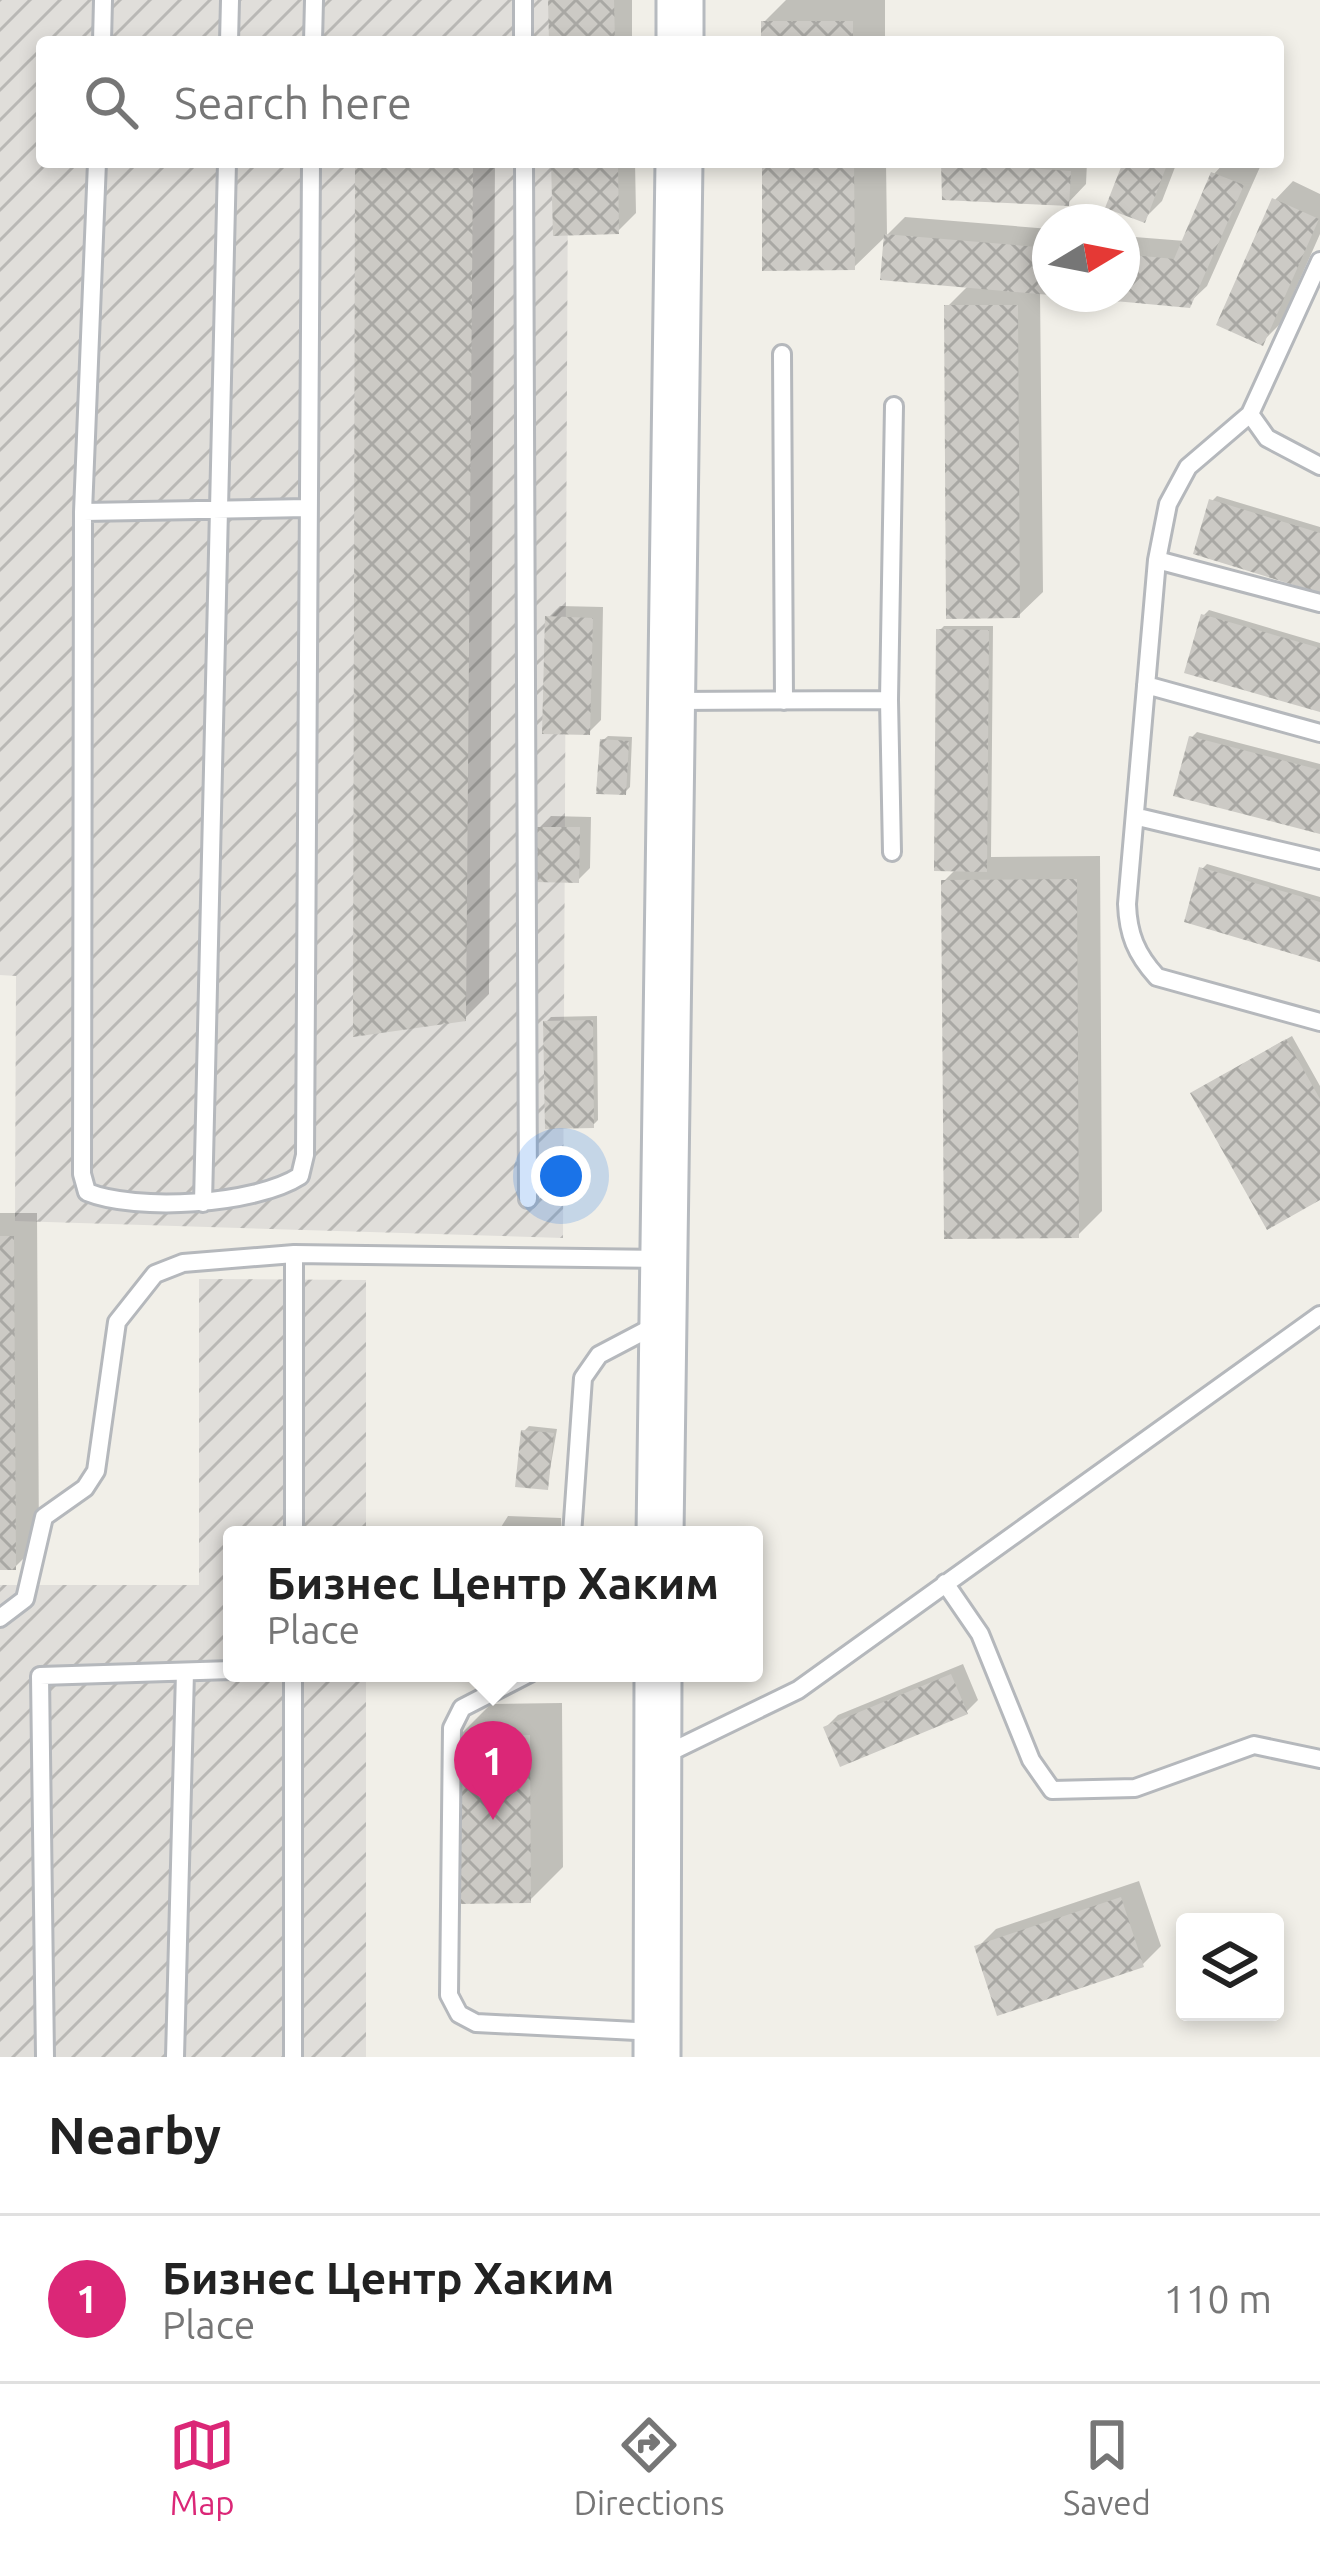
<!DOCTYPE html>
<html lang="en">
<head>
<meta charset="utf-8">
<style>
	body { margin:0; font-family:Ubuntu,sans-serif; background:#f2f2f2; color:#222 }
	.controls { position:absolute; right:36px; bottom:36px; display:grid; overflow:hidden; border-radius:12px; box-shadow:0 6px 18px #0003 }
	.controls button { width:108px; height:108px; display:grid; place-items:center; padding:0; border:0; border-bottom:3px solid #e0e0e0; background:#fff; color:#222; font:60px sans-serif }
	.compass { position:absolute; left:1032px; top:204px; width:108px; height:108px; border-radius:50%; background:#fff; box-shadow:0 6px 18px #0003; rotate:80deg }
	.you { position:absolute; left:561px; top:1176px; width:42px; height:42px; margin:-30px; border:9px solid #fff; border-radius:50%; background:#1a73e8; box-shadow:0 0 0 18px #1a73e833 }
	.badge { display:grid; place-items:center; width:78px; height:78px; border-radius:50%; background:#db2777; color:#fff; font-size:39px; font-weight:700 }
	.pin { position:absolute; translate:-50% -99px; filter:drop-shadow(0 3px 6px #0008) }
	.pin::after { content:''; position:absolute; top:63px; width:42px; height:36px; background:inherit; clip-path:polygon(0 0,100% 0,50% 100%) }
	.popup { position:absolute; left:223px; top:1526px; width:540px; height:156px; box-sizing:border-box; display:grid; place-content:center; border-radius:12px; background:#fff; filter:drop-shadow(0 3px 9px #0005); font-size:39px; white-space:nowrap; color:#767676 }
	.popup b { font-size:45px; color:#222 }
	.popup::after { content:''; position:absolute; left:50%; top:100%; margin-left:-24px; border:24px solid transparent; border-top-color:#fff }
	.list { margin:0; padding:0; list-style:none }
	h2 { display:flex; justify-content:space-between; align-items:center; height:156px; margin:0; padding:0 48px; font-size:51px }
	h2 small { font-size:39px; font-weight:400; color:#767676 }
	.list li { display:grid; grid-template-columns:78px 1fr auto; gap:36px; align-items:center; box-sizing:border-box; height:168px; padding:0 48px; border-top:3px solid #e0e0e0 }
	.list b { display:block; font-size:45px; white-space:nowrap }
	.list p { margin:0; font-size:39px; white-space:nowrap; color:#767676 }
	.list em { font-size:39px; font-style:normal; color:#767676 }
	.icon { flex:none; width:66px; height:66px; fill:none; stroke:currentColor; stroke-width:2; stroke-linecap:round; stroke-linejoin:round }
	.map { position:relative; flex:none; width:1320px; height:2057px; overflow:hidden }
	.search { position:absolute; background:#fff; box-shadow:0 6px 18px #0003; left:36px; right:36px; top:36px; height:132px; display:flex; align-items:center; gap:30px; box-sizing:border-box; padding:0 42px; border-radius:12px; color:#767676; font-size:45px }
	.sheet { height:324px; background:#fff }
	nav { display:flex; justify-content:space-around; align-items:center; box-sizing:border-box; height:168px; border-top:3px solid #e0e0e0; background:#fff; font-size:33px; color:#767676 }
	nav a { display:grid; justify-items:center; gap:6px }
	nav .on { color:#db2777 }
	.map>svg:first-child { display:block }
	.industrial { fill:url(#industrial-furrows) }
	.shadow { fill:#0003 }
	.building { fill:url(#building-cross-hatch) }
	.lines { fill:none; stroke-linecap:round; stroke-linejoin:round }
	.service-casing { stroke:#b5b8bc; stroke-width:22 }
	.secondary-casing { stroke:#b6babf; stroke-width:51 }
	.service { stroke:#fff; stroke-width:16 }
	.secondary { stroke:#fff; stroke-width:45 }
</style>
</head>
<body>
<div class="map">
<svg width="1320" height="2057" viewBox="0 0 1320 2057">
	<defs>
		<pattern id="industrial-furrows" width="10" height="10" patternUnits="userSpaceOnUse" patternTransform="scale(3)"><rect width="10" height="10" fill="#e0deda"/><path d="M-1 1l2-2M0 10L10 0M9 11l2-2" fill="none" stroke="#b9b8b5"/></pattern>
		<pattern id="building-cross-hatch" width="8" height="8" patternUnits="userSpaceOnUse" patternTransform="scale(3)"><rect width="8" height="8" fill="#cccac5"/><path d="M0 0l8 8M0 8l8-8" fill="none" stroke="#a9a8a4"/></pattern>
	</defs>
	<rect width="100%" height="100%" fill="#f1efe8"/>
	<path class="industrial" d="M0 0H569V42H42V162H568L563 1238 15 1221 16 976 0 975Z
		M199 1279 366 1280V1535H232V1673H366V2057H0V1585H199Z"/>
	<path class="shadow" d="M551 0H632V42H552Z
		M786 0H885V42H764V22Z
		M358 162H495L489 994 465 1018Z
		M554 162H635L636 213 618 231Z
		M765 162H886L887 235 854 267Z
		M944 162H1087L1086 184 1068 203 945 197Z
		M1126 162H1177L1162 201 1144 219Z
		M1225 162 1260 167 1207 286 1188 304 1071 294H1122V236L1185 241 1214 174Z
		M1293 181 1320 194V234L1280 324 1262 342 1275 200Z
		M905 217 1050 229V292L1040 291 1043 592 1019 615 947 307 969 285 887 235Z
		M1217 496 1320 527V590L1212 501Z
		M560 606 603 607 601 720 589 732 548 618Z
		M1209 610 1320 643V709L1203 616Z
		M944 626H993L991 857 1100 856 1102 1211 1078 1235 944 881 957 868 939 631Z
		M1197 732 1320 764V831L1192 737Z
		M608 736 632 737 630 787 625 792 602 741Z
		M551 816 591 817 590 868 578 880 539 828Z
		M1207 864 1320 897V959L1202 869Z
		M597 1016 598 1120 593 1125 546 1022 551 1017Z
		M1292 1036 1320 1086V1197L1199 1089Z
		M0 1213H37L39 1543 15 1567H0Z
		M529 1426 557 1429 547 1487 524 1431Z
		M508 1516 561 1518V1535H496Z
		M963 1664 978 1700 966 1712 826 1727 838 1715Z
		M562 1703 563 1867 530 1900 458 1737 491 1704Z
		M1139 1881 1161 1946 1142 1965 978 1947 996 1929Z"/>
	<path class="building" d="M548 0H614L615 42H549Z
		M761 21H853V42H761Z
		M355 162H473L466 1021 353 1037Z
		M551 162H618L619 234 553 236Z
		M762 162H854L855 270 762 271Z
		M941 162 1071 171 1069 206 942 200Z
		M1123 162H1168L1145 223 1105 208Z
		M1211 172 1244 185 1190 308 1072 297 1122 294V254L1174 259Z
		M1272 198 1319 219 1263 346 1216 325Z
		M884 234 1050 248V295L880 280Z
		M944 305H1018L1020 618 946 619Z
		M1209 499 1320 533V593L1193 554Z
		M1201 614 1320 648V712L1184 673Z
		M545 616 593 618 590 735 542 734Z
		M936 629 989 630 987 872 934 871Z
		M1189 736 1320 770V834L1173 796Z
		M600 739 629 741 626 795 596 794Z
		M536 827H580L579 883 535 882Z
		M1199 867 1320 902V962L1184 922Z
		M1077 879 1079 1238 944 1239 941 880Z
		M593 1020 594 1128 545 1129 543 1021Z
		M1286 1039 1320 1099V1200L1267 1230 1190 1093Z
		M0 1236H14L16 1570H0Z
		M521 1430 554 1433 548 1490 515 1487Z
		M494 1527 551 1529V1535H493Z
		M951 1674 968 1714 840 1767 823 1727Z
		M530 1735 531 1903 457 1904 456 1736Z
		M1121 1897 1144 1967 997 2016 974 1946Z"/>
	<g class="lines">
		<g class="service-casing">
			<path id="service" d="M523 0V42
				M102 42 103 0
				M229 42 230 0
				M313 42 314 0
				M97 162 83 512 82 1174 87 1192C136 1212 255 1205 300 1176L305 1155 311 162
				M524 162 528 1199
				M1320 261 1250 414 1188 467 1168 504 1157 560 1127 904C1128 934 1136 954 1157 977L1320 1022
				M782 354 784 701
				M1250 414 1267 438 1320 466
				M83 512 307 508
				M1157 560 1320 603
				M1146 685 1320 733
				M889 700 892 852
				M673 701 889 700 894 406
				M1138 817 1320 860
				M203 1203 227 162
				M294 1535V1254
				M572 1535 583 1378 599 1355 658 1324
				M945 1583 980 1634 1031 1760 1052 1790 1135 1788 1254 1745 1320 1759
				M0 1618 25 1599 44 1517 85 1488 96 1471 117 1322 155 1274 183 1263 294 1254 664 1259
				M530 1673 462 1708 452 1728 449 1995 459 2014 476 2023 656 2032
				M660 1757 798 1690 1320 1315
				M45 2057 40 1676 232 1670
				M175 2057 185 1672
				M293 2057V1673"/>
		</g>
		<g class="secondary-casing">
			<path id="secondary" d="M680 42V0
				M660 1535 679 162
				M657 2057 658 1673"/>
		</g>
		<use href="#service" class="service"/>
		<use href="#secondary" class="secondary"/>
	</g>
</svg>
<div class="controls">
<button><svg class="icon" aria-label="layers" viewBox="0 0 24 24"><path d="M12 4l9 5-9 5-9-5zM3 14l9 5 9-5"/></svg></button>
</div>
<svg class="compass" viewBox="-18 -18 36 36"><path d="M0-13l5 13h-10z" fill="#e53935"/><path d="M0 13l5-13h-10z" fill="#767676"/></svg>
<div class="you"></div>
<div class="pin badge" style="left:493px;top:1820px">1</div>
<div class="popup"><b>Бизнес Центр Хаким</b>Place</div>
<div class="search"><svg class="icon" aria-label="search" viewBox="0 0 24 24"><circle cx="10" cy="10" r="6"/><path d="M15 15l6 6"/></svg>Search here</div>
</div>
<section class="sheet">
<h2>Nearby<small></small></h2>
<ul class="list">
<li><span class="badge">1</span><div><b>Бизнес Центр Хаким</b><p>Place</p></div><em>110 m</em></li>
</ul>
</section>
<nav>
<a class="on"><svg class="icon" aria-label="map" viewBox="0 0 24 24"><path d="M3 6l6-2 6 2 6-2v14l-6 2-6-2-6 2zM9 4v14M15 6v14"/></svg>Map</a>
<a><svg class="icon" aria-label="directions" viewBox="0 0 24 24"><path d="M12 3l9 9-9 9-9-9zM9 14v-3h6M13 9l2 2-2 2"/></svg>Directions</a>
<a><svg class="icon" aria-label="saved" viewBox="0 0 24 24"><path d="M7 4h10v16l-5-4-5 4z"/></svg>Saved</a>
</nav>
</body>
</html>
